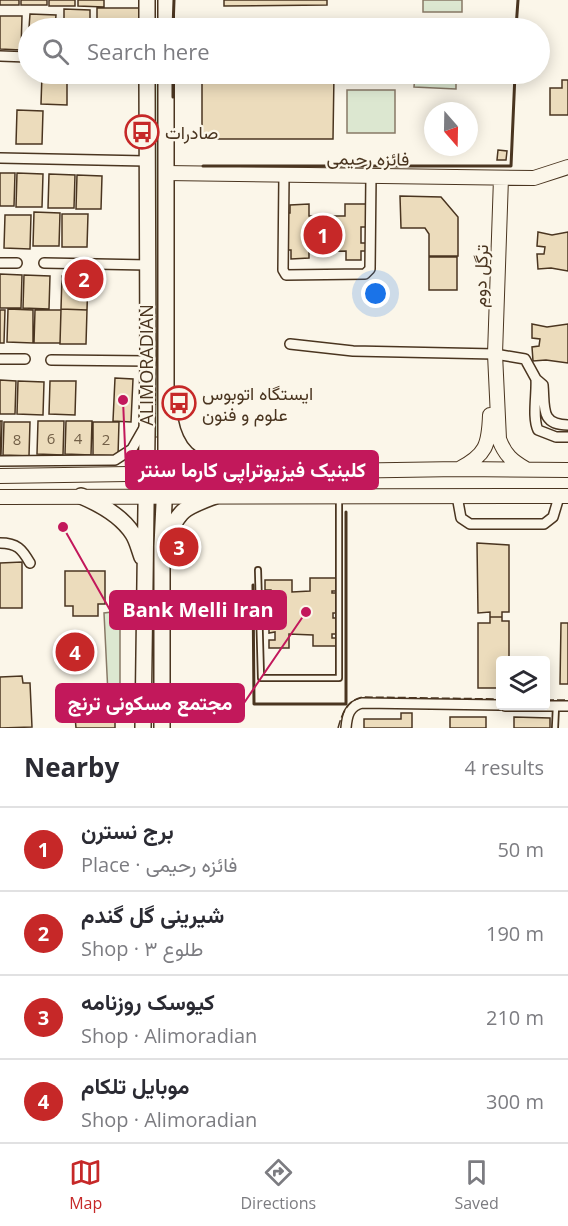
<!DOCTYPE html>
<html lang="en">
<head>
<meta charset="utf-8">
<style>
	body { margin:0; font-family:"Open Sans",Vazirmatn,sans-serif; background:#f2f2f3; color:#2b2b33 }
	.controls { position:absolute; right:18px; bottom:18px; display:grid; overflow:hidden; border-radius:6px; box-shadow:0 3px 15px #0003 }
	.controls button { width:54px; height:54px; display:grid; place-items:center; padding:0; border:0; border-bottom:2px solid #e1e1e2; background:#fff; color:#2b2b33; font:30px sans-serif }
	.compass { position:absolute; left:424px; top:102px; width:54px; height:54px; border-radius:50%; background:#fff; box-shadow:0 3px 15px #0003; rotate:160deg }
	.you { position:absolute; left:376px; top:294px; width:21px; height:21px; margin:-15px; border:4px solid #fff; border-radius:50%; background:#1a73e8; box-shadow:0 0 0 9px #1a73e833 }
	.badge { display:grid; place-items:center; width:39px; height:39px; border-radius:50%; background:#c62828; color:#fff; font-size:20px; font-weight:700 }
	.pin { position:absolute; translate:-50% -50%; border:3px solid #fff; box-shadow:0 2px 6px #0006 }
	.list { margin:0; padding:0; list-style:none }
	h2 { display:flex; justify-content:space-between; align-items:center; height:78px; margin:0; padding:0 24px; font-size:26px }
	h2 small { font-size:20px; font-weight:400; color:#7c7c81 }
	.list li { display:grid; grid-template-columns:39px 1fr auto; gap:18px; align-items:center; box-sizing:border-box; height:84px; padding:0 24px; border-top:2px solid #e1e1e2 }
	.list b { display:block; font-size:22px; white-space:nowrap }
	.list p { margin:0; font-size:20px; white-space:nowrap; color:#7c7c81 }
	.list em { font-size:20px; font-style:normal; color:#7c7c81 }
	.icon { flex:none; width:33px; height:33px; fill:none; stroke:currentColor; stroke-width:2; stroke-linecap:round; stroke-linejoin:round }
	.map { position:relative; flex:none; width:568px; height:728px; overflow:hidden }
	.search { position:absolute; background:#fff; box-shadow:0 3px 15px #0003; left:18px; right:18px; top:18px; height:66px; display:flex; align-items:center; gap:15px; box-sizing:border-box; padding:0 21px; border-radius:33px; color:#7c7c81; font-size:22px }
	.sheet { height:414px; background:#fff }
	nav { display:flex; justify-content:space-around; align-items:center; box-sizing:border-box; height:84px; border-top:2px solid #e1e1e2; background:#fff; font-size:16px; color:#7c7c81 }
	nav a { display:grid; justify-items:center; gap:3px }
	nav .on { color:#c62828 }
	.map>svg:first-child { display:block }
	.green { fill:#dce7d0; stroke:#887966; stroke-width:1.5 }
	.building { fill:#ecdcbc; stroke:#4a3520; stroke-width:1.5 }
	.lines { fill:none; stroke-linecap:round; stroke-linejoin:round }
	.lane-casing { stroke:#4a3520; stroke-width:8 }
	.street-casing { stroke:#4a3520; stroke-width:12 }
	.secondary-casing { stroke:#4a3520; stroke-width:16 }
	.primary-casing { stroke:#4a3520; stroke-width:18 }
	.lane { stroke:#fbf6e9; stroke-width:4.5 }
	.street { stroke:#fbf6e9; stroke-width:9 }
	.secondary { stroke:#fbf6e9; stroke-width:14 }
	.primary { stroke:#fbf6e9; stroke-width:15 }
	.fence { stroke:#4a3520; stroke-width:1.5; stroke-dasharray:8 3; stroke-linecap:butt }
	.wall { stroke:#4a3520; stroke-width:3 }
	.labels { text-anchor:middle; dominant-baseline:central; stroke-width:4.5; stroke-linejoin:round; paint-order:stroke }
	.number-label { font-size:15px; fill:#725f47 }
	.poi-label { font-size:18px; fill:#4a3520; stroke:#fbf6e9; text-anchor:start }
	.street-label { font-size:18px; fill:#4a3520; stroke:#fbf6e9 }
	.leader { fill:none; stroke:#c2185b; stroke-width:2 }
	.callout-dot { fill:#c2185b; stroke:#fbf6e9; stroke-width:2 }
	.callout { fill:#c2185b; stroke:#c2185b; stroke-width:2 }
	.callout-label { font-size:20px; text-anchor:middle; font-weight:bold; fill:#fff }
</style>
</head>
<body>
<div class="map">
<svg width="568" height="728" viewBox="0 0 568 728">
	<rect width="100%" height="100%" fill="#fbf6e9"/>
	<path class="green" d="M423 0H462V12H423Z
		M348 22 395 23V28H348Z
		M155 74H160V437H154Z
		M415 74H456V89L414 87Z
		M347 90H395V133H347Z
		M120 611V697L108 694 104 613Z"/>
	<path class="building" d="M0 0H19V5H0Z
		M21 0H47V5H21Z
		M49 0H75V6H49Z
		M78 0H104V7L78 6Z
		M224 0H327V5L224 6Z
		M97 8H139V28H97Z
		M64 9 90 10V28H64Z
		M30 14 56 15 55 28H29Z
		M0 16H22L21 50 0 49Z
		M42 74H67V105L41 104Z
		M202 74H334L333 139H202Z
		M562 80H568V115H550V88H562Z
		M17 110 43 111 42 144H16Z
		M498 150 507 151 506 160H497Z
		M0 173H15L14 206H0Z
		M17 173 43 174 42 207H16Z
		M49 174 75 175 74 208H48Z
		M77 175 102 176 101 209H76Z
		M400 196 441 197 458 217V256H429V234L425 228H401Z
		M309 204V216H345V204H368L369 227H361V243H368V251H361V260H346V251L309 252V258L291 259V250H286L285 213H290V205Z
		M34 212 60 213 59 246H33Z
		M62 214H88L87 247H62Z
		M5 215H31L30 249 4 248Z
		M538 232 552 235 568 232V271L551 268 538 269 537 254H544L545 247 537 246Z
		M429 257H457V290H429Z
		M0 274 22 275 21 308H0Z
		M24 275 50 276 49 309 23 308Z
		M62 276 88 277 87 310 61 309Z
		M8 309 33 310V343L7 342Z
		M61 309 87 310 86 344H60Z
		M0 310H5L4 343H0Z
		M35 310H61L60 343H34Z
		M532 324 547 327 568 324V363L546 360 533 361 532 347 539 346 540 339 532 338Z
		M115 378 133 379 131 422 113 421Z
		M0 380 16 381 15 414H0Z
		M18 381 44 382 43 415 17 414Z
		M50 381H76L75 415 49 414Z
		M0 421H2L1 455H0Z
		M38 421H64L63 455 37 454Z
		M66 421H92L91 455 65 454Z
		M4 422H30L29 456 3 455Z
		M93 422H119L118 456 93 455Z
		M176 543H183V552H176Z
		M477 543 509 545V612H502V617H490V612L478 613Z
		M22 562V608H0V563Z
		M65 571H105V604H98V616H73V606H65Z
		M310 578H338V591H332V593H338V613H333V618H337V634H332V638H336V646H313V635L289 634V648H269V640H275V632L269 633V621H273V611L267 612V598H271V590H265V580H292V592L310 591Z
		M490 617H502V621H509V660H500V688H478V623H490Z
		M561 623H568V684H560Z
		M22 676 23 683H30L32 727 0 728V677Z
		M115 704V728H76L75 716H84V705Z
		M401 713H412V728H364V719H401Z
		M450 717H486V728H450Z
		M514 717 550 718V728H514Z"/>
	<g class="lines">
		<g class="lane-casing">
			<path id="lane" d="M258 570 261 678H339V499
				M555 728 556 706"/>
		</g>
		<g class="street-casing">
			<path id="street" d="M0 56 28 57
				M0 158 146 161
				M284 175 283 270 286 275 365 274 370 269 371 176
				M0 263H17
				M44 263 148 265
				M290 344 353 351 495 354 525 359 536 379 543 385C545 407 540 425 568 425
				M0 359H25
				M51 360 148 361
				M536 379C537 394 532 418 538 430L556 437H568
				M0 461 115 460 132 449 144 428
				M457 496 461 518 470 524H544L553 517 559 497
				M0 543C17 543 22 549 30 563
				M505 706H568
				M346 728C347 716 349 706 362 703L500 705"/>
		</g>
		<g class="secondary-casing">
			<path id="secondary" d="M166 173 534 178 568 167
				M501 178 495 354 499 439C505 455 512 461 526 469
				M459 469C486 455 489 445 490 415
				M0 476 459 469 568 470
				M0 497 568 496"/>
		</g>
		<g class="primary-casing">
			<path id="primary" d="M147 0V28
				M166 0V28
				M170 420C177 455 192 460 223 474
				M81 496C100 504 121 515 133 534 137 540 139 549 142 557
				M166 538C181 508 184 508 215 496
				M143 728 148 361 147 74
				M162 728V546L166 461V74"/>
		</g>
		<use href="#lane" class="lane"/>
		<use href="#street" class="street"/>
		<use href="#secondary" class="secondary"/>
		<use href="#primary" class="primary"/>
		<path class="fence" d="M546 700H568
			M338 728C342 714 347 700 363 697L500 699"/>
		<path class="wall" d="M173 28 174 0
			M516 28 518 0
			M173 97V74
			M203 166H511L515 74
			M253 585 254 704H346V512"/>
	</g>
	<defs>
		<g id="bus-ring" transform="scale(1.725)"><circle r="9.5" fill="#fbf6e9" stroke="#c62828" stroke-width="1.5"/><path d="M-5-6H5V4H4V6H2V4H-2V6H-4V4H-5ZM-3.5-4V0h7V-4ZM-3.5 1.2v1.5H-2V1.2ZM2 1.2v1.5H3.5V1.2Z" fill="#c62828"/></g>
	</defs>
	<g fill-rule="evenodd">
		<use href="#bus-ring" x="142" y="132"/>
		<use href="#bus-ring" x="179" y="403"/>
	</g>
	<g class="labels">
		<g class="number-label">
			<text x="51" y="438">6</text>
			<text x="78" y="438">4</text>
			<text x="17" y="439">8</text>
			<text x="106" y="439">2</text>
		</g>
		<g class="poi-label">
			<text x="165" y="132">صادرات</text>
			<text x="202" y="393">ایستگاه اتوبوس<tspan x="202" dy="21">علوم و فنون</tspan></text>
		</g>
		<g class="street-label">
			<text transform="translate(368 158) rotate(1)">فائزه رحیمی</text>
			<text transform="translate(480 276) rotate(-88)">ترگل دوم</text>
			<text transform="translate(146 365) rotate(-90)">ALIMORADIAN</text>
		</g>
	</g>
	<path class="leader" d="M123 400L126 470M63 527L110 610M306 612L244 703"/>
	<g class="callout-dot">
		<circle cx="123" cy="400" r="6"/>
		<circle cx="63" cy="527" r="6"/>
		<circle cx="306" cy="612" r="6"/>
	</g>
	<g class="callout">
		<rect x="126" y="451" width="252" height="38" rx="6"/>
		<rect x="110" y="591" width="176" height="38" rx="6"/>
		<rect x="56" y="684" width="188" height="38" rx="6"/>
	</g>
	<g class="callout-label">
		<text x="252" y="477">کلینیک فیزیوتراپی کارما سنتر</text>
		<text x="198" y="617">Bank Melli Iran</text>
		<text x="150" y="710">مجتمع مسکونی ترنج</text>
	</g>
</svg>
<div class="controls">
<button><svg class="icon" aria-label="layers" viewBox="0 0 24 24"><path d="M12 4l9 5-9 5-9-5zM3 14l9 5 9-5"/></svg></button>
</div>
<svg class="compass" viewBox="-18 -18 36 36"><path d="M0-13l5 13h-10z" fill="#e53935"/><path d="M0 13l5-13h-10z" fill="#7c7c81"/></svg>
<div class="you"></div>
<div class="pin badge" style="left:323px;top:235px">1</div>
<div class="pin badge" style="left:84px;top:279px">2</div>
<div class="pin badge" style="left:179px;top:547px">3</div>
<div class="pin badge" style="left:75px;top:652px">4</div>
<div class="search"><svg class="icon" aria-label="search" viewBox="0 0 24 24"><circle cx="10" cy="10" r="6"/><path d="M15 15l6 6"/></svg>Search here</div>
</div>
<section class="sheet">
<h2>Nearby<small>4 results</small></h2>
<ul class="list">
<li><span class="badge">1</span><div><b>برج نسترن</b><p>Place · فائزه رحیمی</p></div><em>50 m</em></li>
<li><span class="badge">2</span><div><b>شیرینی گل گندم</b><p>Shop · طلوع ۳</p></div><em>190 m</em></li>
<li><span class="badge">3</span><div><b>کیوسک روزنامه</b><p>Shop · Alimoradian</p></div><em>210 m</em></li>
<li><span class="badge">4</span><div><b>موبایل تلکام</b><p>Shop · Alimoradian</p></div><em>300 m</em></li>
</ul>
</section>
<nav>
<a class="on"><svg class="icon" aria-label="map" viewBox="0 0 24 24"><path d="M3 6l6-2 6 2 6-2v14l-6 2-6-2-6 2zM9 4v14M15 6v14"/></svg>Map</a>
<a><svg class="icon" aria-label="directions" viewBox="0 0 24 24"><path d="M12 3l9 9-9 9-9-9zM9 14v-3h6M13 9l2 2-2 2"/></svg>Directions</a>
<a><svg class="icon" aria-label="saved" viewBox="0 0 24 24"><path d="M7 4h10v16l-5-4-5 4z"/></svg>Saved</a>
</nav>
</body>
</html>
